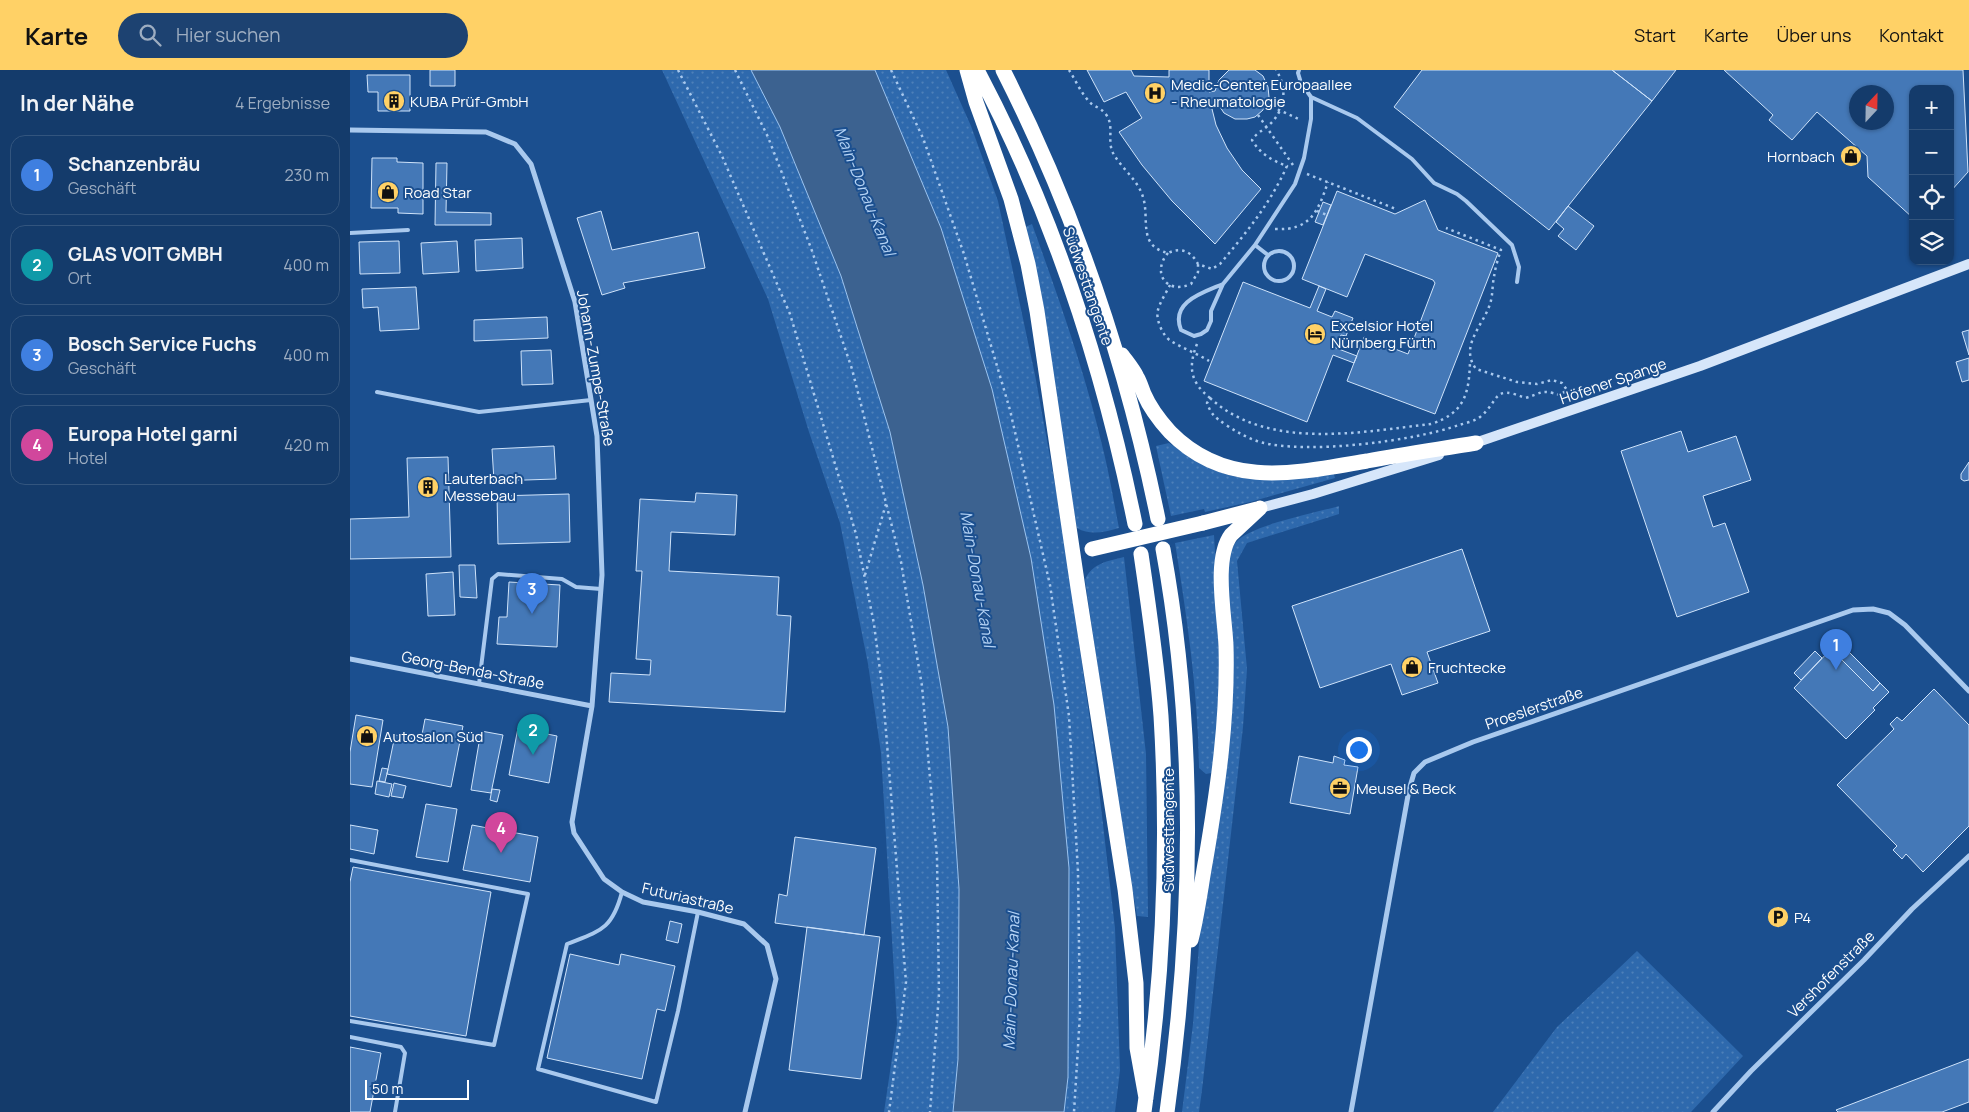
<!DOCTYPE html>
<html lang="de">
<head>
<meta charset="utf-8">
<style>
	body { margin:0; font-family:Manrope,sans-serif; background:#1d4271; color:#f1f3f6 }
	.controls { position:absolute; right:15px; top:15px; display:grid; overflow:hidden; border-radius:10px; box-shadow:0 1px 4px #0004 }
	.controls button { width:45px; height:45px; display:grid; place-items:center; padding:0; border:0; border-bottom:1px solid #33557e; background:#143b6b; color:#f1f3f6; font:25px sans-serif }
	.compass { position:absolute; left:1499px; top:15px; width:45px; height:45px; border-radius:50%; background:#143b6b; box-shadow:0 1px 4px #0004; rotate:22deg }
	.scale { position:absolute; left:15px; bottom:12px; width:104px; box-sizing:border-box; padding-left:5px; border:2px solid #fff; border-top:0; font-size:14px; line-height:18px; white-space:nowrap; color:#fff; -webkit-text-stroke:4px #1b4f8f; paint-order:stroke }
	.you { position:absolute; left:1008px; top:679px; width:18px; height:18px; margin:-12px; border:4px solid #fff; border-radius:50%; background:#1a73e8; box-shadow:0 0 0 8px #1a73e833 }
	.badge { display:grid; place-items:center; width:32px; height:32px; border-radius:50%; background:#ffd166; color:#fff; font-size:16px; font-weight:700 }
	.pin { position:absolute; translate:-50% -41px; filter:drop-shadow(0 1px 2px #0008) }
	.pin::after { content:''; position:absolute; top:26px; width:18px; height:15px; background:inherit; clip-path:polygon(0 0,100% 0,50% 100%) }
	.list { margin:0; padding:0; list-style:none }
	h2 { display:flex; justify-content:space-between; align-items:center; height:65px; margin:0; padding:0 20px; font-size:21px }
	h2 small { font-size:16px; font-weight:400; color:#9dadc1 }
	.list li { display:grid; grid-template-columns:32px 1fr auto; gap:15px; align-items:center; box-sizing:border-box; height:80px; margin:0 10px 10px; padding:0 10px; border:1px solid #33557e; border-radius:15px }
	.list b { display:block; font-size:19px; white-space:nowrap }
	.list p { margin:0; font-size:16px; white-space:nowrap; color:#9dadc1 }
	.list em { font-size:16px; font-style:normal; color:#9dadc1 }
	.icon { flex:none; width:28px; height:28px; fill:none; stroke:currentColor; stroke-width:2; stroke-linecap:round; stroke-linejoin:round }
	.map { position:relative; flex:none; width:1619px; height:1042px; overflow:hidden }
	header { display:flex; align-items:center; gap:30px; box-sizing:border-box; height:70px; padding:0 25px; background:#ffd166; color:#111 }
	header strong { font-size:24px }
	nav { display:flex; gap:28px; margin-inline-start:auto; font-size:18px }
	.search { width:350px; height:45px; background:#1d4271; display:flex; align-items:center; gap:12px; box-sizing:border-box; padding:0 18px; border-radius:28px; color:#9dadc1; font-size:19px }
	main { display:flex }
	aside { flex:1; background:#143b6b }
	.map>svg:first-child { display:block }
	.grass { fill:url(#grass-dots) }
	.water { fill:#3c6290; stroke:#9cc4f0 }
	.building { fill:#4478b7; stroke:#cfe3fa; fill-rule:evenodd }
	.lines { fill:none; stroke-linecap:round; stroke-linejoin:round }
	.path { stroke:#a9c9ee; stroke-width:2.5; stroke-dasharray:2.5 4; stroke-linecap:butt }
	.lane { stroke:#a9c9ee; stroke-width:4 }
	.street { stroke:#a9c9ee; stroke-width:5 }
	.secondary { stroke:#d6e6fa; stroke-width:10 }
	.highway { stroke:#fff; stroke-width:15 }
	.highway-bridge { stroke:#fff; stroke-width:15 }
	.labels { text-anchor:middle; dominant-baseline:central; stroke-width:4; stroke-linejoin:round; paint-order:stroke }
	.poi-label { font-size:15px; fill:#fff; stroke:#1b4f8f; text-anchor:start }
	.street-label { font-size:15px; fill:#fff; stroke:#1b4f8f }
	.water-label { font-size:16px; font-style:italic; fill:#b5d3f5; stroke:#1b4f8f }
</style>
</head>
<body>
<header>
<strong>Karte</strong>
<div class="search"><svg class="icon" aria-label="search" viewBox="0 0 24 24"><circle cx="10" cy="10" r="6"/><path d="M15 15l6 6"/></svg>Hier suchen</div>
<nav><a>Start</a><a>Karte</a><a>Über uns</a><a>Kontakt</a></nav>
</header>
<main>
<aside>
<h2>In der Nähe<small>4 Ergebnisse</small></h2>
<ul class="list">
<li><span class="badge" style="background:#3f7fe0">1</span><div><b>Schanzenbräu</b><p>Geschäft</p></div><em>230 m</em></li>
<li><span class="badge" style="background:#0f9aa8">2</span><div><b>GLAS VOIT GMBH</b><p>Ort</p></div><em>400 m</em></li>
<li><span class="badge" style="background:#3f7fe0">3</span><div><b>Bosch Service Fuchs</b><p>Geschäft</p></div><em>400 m</em></li>
<li><span class="badge" style="background:#d1479c">4</span><div><b>Europa Hotel garni</b><p>Hotel</p></div><em>420 m</em></li>
</ul>
</aside>
<div class="map">
<svg width="1619" height="1042" viewBox="0 0 1619 1042">
	<defs>
		<pattern id="grass-dots" width="8" height="8" patternUnits="userSpaceOnUse" patternTransform="scale(1.25)"><rect width="8" height="8" fill="#2e69ad"/><path d="M2 2h.1M6 6h.1" fill="none" stroke="#4d80b9" stroke-width="1.8" stroke-linecap="round"/></pattern>
	</defs>
	<rect width="100%" height="100%" fill="#1b4f8f"/>
	<path class="grass" d="M312 0H401L430 57 491 206 540 362 573 515 598 657 609 819 608 989 603 1042H534L547 954 531 683 518 594 490 453 459 362 418 229Z
		M525 0H596L621 56 648 131 685 305 713 458 746 694 765 858 770 1000 765 1042H714L718 1007 719 798 591 158Z
		M682 154C709 229 736 305 754 383 760 408 764 433 769 458 754 462 741 466 727 458L673 158Z
		M819 373C834 383 851 395 869 402 905 416 946 406 983 401L985 408 900 432 855 442 854 439 821 446 806 376Z
		M989 436V444L897 473 887 491 897 599 893 657 852 1020 849 1042H832L843 954 878 490C880 484 881 478 886 472 901 455 965 443 989 436Z
		M864 465 871 583 864 699 861 703 856 704 849 698C848 622 837 547 825 473Z
		M774 487 796 684 798 847 787 846 760 682 735 510C742 493 758 491 774 487Z
		M1287 881 1393 986 1341 1042H1143L1207 957Z"/>
	<path class="water" d="M401 0H525L591 158 642 319 681 488 704 635 719 798 718 1007 714 1042H603L608 989 609 819 598 657 573 515 540 362 491 206 430 57Z"/>
	<path class="building" d="M80 0H105V16H80Z
		M737 0H781L784 6 819 7V0H859V22L865 21 869 10 879 0H905L913 6 918 17 919 27 913 40 905 47 897 49H885L874 43 868 34 861 35 866 55 877 78 892 100 911 119 865 174 822 131 792 95 769 62 792 48 776 22 754 32Z
		M1072 0H1262L1302 31 1199 160 1044 37Z
		M1262 0H1326L1302 31Z
		M1374 0H1613L1618 102 1600 122V19H1563V148L1518 107 1517 86 1467 42 1442 70 1419 50 1423 45ZM1506 22H1536V52H1506Z
		M17 5H60V41H28V22H18Z
		M22 88H47V92L73 93V144L48 143V138H21Z
		M86 93H97L96 142 141 143V155H85Z
		M987 121 1045 144 1075 130 1088 160 1148 183 1085 344 997 311 1014 267 1058 284 1085 213 1083 210 1015 184 997 227 952 209Z
		M973 132 981 135 973 155 965 152Z
		M1218 136 1244 156 1226 180 1208 166 1214 159 1206 152Z
		M251 141 262 180 348 162 355 198 273 213 275 218 252 225 227 148Z
		M172 168 173 198 126 201 125 170Z
		M49 171 50 203 10 204 9 172Z
		M107 171 109 202 73 204 71 173Z
		M893 212 960 238 969 216 976 219 967 241 982 247 985 241 1003 248 996 266 991 265 986 278 1007 286 1004 293 983 285 957 352 854 311Z
		M66 217 69 259 30 261 28 237 13 238 12 219Z
		M197 247 198 268 124 271V250Z
		M1619 260V285L1612 262Z
		M201 280 203 314 172 315 171 281Z
		M1619 288V310L1612 312 1606 292Z
		M1331 361 1338 382 1386 366 1401 410 1353 426 1363 457 1375 453 1399 522 1327 547 1271 381Z
		M204 376 206 409 144 411 142 379Z
		M98 387 101 487 0 489V449L59 447 57 388Z
		M1619 392V410L1614 411 1611 409V404Z
		M346 423 387 425 385 465 321 462 319 501 429 507 427 545 441 546 435 642 259 632 261 603 300 605 301 590 286 589 292 501H286L290 429 345 432Z
		M219 424 220 472 148 474 147 426Z
		M1112 479 1140 561 1077 582 1088 613 1052 625 1041 594 970 618 942 536Z
		M109 495H125L127 528 110 527Z
		M103 502 105 545 78 546 76 504Z
		M159 512 210 515 207 577 147 574 149 547H157Z
		M1489 572 1530 613 1523 621 1481 579Z
		M1481 579 1523 621 1530 613 1539 622 1523 638 1525 640 1496 669 1444 618Z
		M1465 581 1472 588 1451 610 1444 603Z
		M1584 619 1619 655V756L1573 802 1556 784 1552 789 1543 780 1547 776 1487 715 1544 659 1540 654 1547 647 1552 651Z
		M6 645 33 650 22 717 0 714V682Z
		M75 649 113 656 101 717 37 704 45 665 71 670Z
		M168 658 207 666 199 713 159 705Z
		M131 661 153 665 141 723 121 720Z
		M949 686 983 693 984 686 995 690 994 695 1008 697 1000 744 940 733Z
		M32 698 38 699 35 712 29 711Z
		M27 711 42 714 39 727 25 724Z
		M44 713 56 716 53 728 41 726Z
		M142 719 150 720 147 732 140 730Z
		M76 734 107 739 98 792 66 787Z
		M0 755 28 760 24 784 0 779Z
		M122 755 148 760 149 757 161 760V762L188 767 180 812 113 800Z
		M445 767 526 778 514 865 425 853 429 824 437 826Z
		M3 797 141 822 116 966 0 946V812Z
		M320 851 332 854 328 873 316 870Z
		M457 857 530 867 511 1009 439 1000Z
		M220 884 269 895 271 884 325 896 315 941 307 939 292 1009 197 988Z
		M0 977 31 983 20 1042H0Z
		M1619 989V1032L1592 1042H1488L1486 1040Z"/>
	<g class="lines">
		<path class="path" d="M328 0 372 86 440 244 506 464 524 554 533 624 556 912 539 1042
			M385 0 418 67 461 178 502 299 551 492 572 616 587 788 589 924 580 1042
			M541 0 573 68 614 184 660 340 700 515 719 646 728 802 730 944 724 1042
			M719 0C725 9 730 21 737 29 742 37 752 37 757 46 764 57 757 71 763 83 771 98 788 110 793 127 800 149 787 176 818 183 831 177 841 181 848 194L862 199 870 194C896 163 920 134 937 96 923 91 910 84 902 70 906 63 914 60 920 54 935 40 938 18 926 0
			M916 34 951 50
			M908 45 943 95
			M957 104 1046 139
			M967 141 977 145
			M925 159C961 161 968 141 978 112
			M818 183C801 203 817 225 841 214L848 202V194
			M820 215C816 223 810 232 808 240 805 248 813 267 821 271 832 278 846 283 859 291
			M847 274C838 297 840 312 860 328L857 333C862 346 865 347 876 355 887 362 897 368 910 372 956 385 1064 371 1109 355 1116 353 1125 351 1130 347 1150 331 1142 314 1175 328 1193 323 1190 319 1210 325L1217 320 1212 313 1202 310 1187 314 1167 312 1126 299C1109 276 1133 256 1140 234 1143 225 1142 216 1144 207 1145 199 1148 188 1151 180L1096 158
			M860 328C918 381 1010 362 1081 354 1114 343 1119 325 1120 292
			M515 505 536 434"/>
		<path class="lane" d="M961 27 1007 48 1062 89 1084 113 1107 124 1116 131 1162 175 1169 197 1167 212
			M0 163 58 160
			M905 175 918 185
			M914 196a15 15 0 1 1 30 0a15 15 0 1 1-30 0Z
			M873 214C852 223 820 232 831 260L844 266 851 264 857 260 861 251V241L873 214 905 175 945 114 954 88 961 49V27L951 13 948 3 949 0
			M27 322 129 342 241 330
			M129 614 142 509 148 504 212 509 226 517 251 519
			M0 790 178 824 144 975 0 951
			M272 822C262 860 250 861 217 874L188 999 306 1032 328 941 348 842
			M0 967 51 977 55 983 45 1042"/>
		<path class="street" d="M0 60 136 62 165 74 181 94 225 232 247 366 252 505 242 636 222 752 224 763 254 809 272 822 293 832 348 842 394 854 417 875 426 909 395 1042
			M0 589 242 636
			M1001 1042 1059 720 1064 703 1075 692 1123 672 1503 540 1523 539 1539 543 1555 555 1619 621
			M1363 1042 1401 1001 1514 890 1562 839 1619 786"/>
		<path class="secondary" d="M1122 374 1350 296 1619 194
			M910 438 963 424 1089 385"/>
		<path class="highway" d="M617 0 626 32 661 129 678 194 687 241 728 518 775 819 786 913 787 978 796 1028
			M627 0C703 143 753 297 785 454
			M653 0C725 142 776 292 808 449
			M772 285C777 292 783 299 787 307 790 312 792 319 794 324 800 338 810 351 820 362 877 420 946 403 1017 391 1053 384 1090 379 1126 373
			M853 453 907 439
			M813 479C847 664 843 856 817 1042
			M791 484C799 538 807 592 811 646 819 777 813 912 794 1042
			M841 870C848 842 851 815 856 788 868 717 878 648 876 576 875 547 863 489 881 465L910 438"/>
		<path class="highway-bridge" d="M742 479 853 453"/>
	</g>
	<defs>
		<g id="hospital-disc" transform="scale(1.125)"><circle r="9.5" fill="#ffd166" stroke="#1b4f8f"/><path d="M-5-5h3v3.5h4V-5h3V5h-3V1.5h-4V5h-3Z" fill="#111"/></g>
		<g id="building-disc" transform="scale(1.125)"><circle r="9.5" fill="#ffd166" stroke="#1b4f8f"/><path d="M-4-6H4V6H1V3H-1V6H-4ZM-2.5-4.3h1.7v1.8h-1.7ZM.8-4.3h1.7v1.8H.8ZM-2.5-1h1.7V.8h-1.7ZM.8-1h1.7V.8H.8Z" fill="#111"/></g>
		<g id="shop-disc" transform="scale(1.125)"><circle r="9.5" fill="#ffd166" stroke="#1b4f8f"/><path d="M-5-2.5h2.3a2.7 3.5 0 0 1 5.4 0H5L5.5 6h-11ZM-1.5-2.5h3a1.5 2.3 0 0 0-3 0Z" fill="#111"/></g>
		<g id="hotel-disc" transform="scale(1.125)"><circle r="9.5" fill="#ffd166" stroke="#1b4f8f"/><path d="M-6-4.5h1.5V1H6V5H4.5V3h-9V5H-6ZM-4 0a1.8 1.8 0 1 1 3.6 0ZM.5 0V-2.5h3Q6-2.5 6 0Z" fill="#111"/></g>
		<g id="office-disc" transform="scale(1.125)"><circle r="9.5" fill="#ffd166" stroke="#1b4f8f"/><path d="M-6-3h4V-5.5h4V-3h4V5H-6ZM-1-4.5V-3h2v-1.5ZM-6 0V1H6V0Z" fill="#111"/></g>
		<g id="parking-disc" transform="scale(1.125)"><circle r="9.5" fill="#ffd166" stroke="#1b4f8f"/><path d="M-3.5-5.5H1a3.5 3.5 0 0 1 0 7H-1V5.5H-3.5ZM-1-3.4V-.6H.8a1.4 1.4 0 0 0 0-2.8Z" fill="#111"/></g>
	</defs>
	<g fill-rule="evenodd">
		<use href="#hospital-disc" x="805" y="23"/>
		<use href="#building-disc" x="44" y="31"/>
		<use href="#shop-disc" x="1501" y="86"/>
		<use href="#shop-disc" x="38" y="122"/>
		<use href="#hotel-disc" x="965" y="264"/>
		<use href="#building-disc" x="78" y="417"/>
		<use href="#shop-disc" x="1062" y="597"/>
		<use href="#shop-disc" x="17" y="666"/>
		<use href="#office-disc" x="990" y="718"/>
		<use href="#parking-disc" x="1428" y="847"/>
	</g>
	<g class="labels">
		<g class="poi-label">
			<text x="821" y="14">Medic-Center Europaallee<tspan x="821" dy="17">- Rheumatologie</tspan></text>
			<text x="60" y="31">KUBA Prüf-GmbH</text>
			<text x="1485" y="86" text-anchor="end">Hornbach</text>
			<text x="54" y="122">Road Star</text>
			<text x="981" y="255">Excelsior Hotel<tspan x="981" dy="17">Nürnberg Fürth</tspan></text>
			<text x="94" y="408">Lauterbach<tspan x="94" dy="17">Messebau</tspan></text>
			<text x="1078" y="597">Fruchtecke</text>
			<text x="33" y="666">Autosalon Süd</text>
			<text x="1006" y="718">Meusel &amp; Beck</text>
			<text x="1444" y="847">P4</text>
		</g>
		<g class="street-label">
			<text transform="translate(738 216) rotate(71)">Südwesttangente</text>
			<text transform="translate(246 298) rotate(80)">Johann-Zumpe-Straße</text>
			<text transform="translate(1263 311) rotate(-19)">Höfener Spange</text>
			<text transform="translate(123 600) rotate(11)">Georg-Benda-Straße</text>
			<text transform="translate(1184 638) rotate(-19)">Proeslerstraße</text>
			<text transform="translate(818 760) rotate(-90)">Südwesttangente</text>
			<text transform="translate(338 828) rotate(13)">Futuriastraße</text>
			<text transform="translate(1481 904) rotate(-45)">Vershofenstraße</text>
		</g>
		<g class="water-label">
			<text transform="translate(515 121) rotate(68)">Main-Donau-Kanal</text>
			<text transform="translate(628 509) rotate(80)">Main-Donau-Kanal</text>
			<text transform="translate(661 911) rotate(-88)">Main-Donau-Kanal</text>
		</g>
	</g>
</svg>
<div class="controls">
<button>+</button>
<button>−</button>
<button><svg class="icon" aria-label="locate" viewBox="0 0 24 24"><circle cx="12" cy="12" r="6"/><path d="M12 2v4M12 18v4M2 12h4M18 12h4"/></svg></button>
<button><svg class="icon" aria-label="layers" viewBox="0 0 24 24"><path d="M12 4l9 5-9 5-9-5zM3 14l9 5 9-5"/></svg></button>
</div>
<svg class="compass" viewBox="-18 -18 36 36"><path d="M0-13l5 13h-10z" fill="#e53935"/><path d="M0 13l5-13h-10z" fill="#9dadc1"/></svg>
<div class="scale">50 m</div>
<div class="you"></div>
<div class="pin badge" style="left:1486px;top:600px;background:#3f7fe0">1</div>
<div class="pin badge" style="left:183px;top:685px;background:#0f9aa8">2</div>
<div class="pin badge" style="left:182px;top:544px;background:#3f7fe0">3</div>
<div class="pin badge" style="left:151px;top:783px;background:#d1479c">4</div>
</div>
</main>
</body>
</html>
